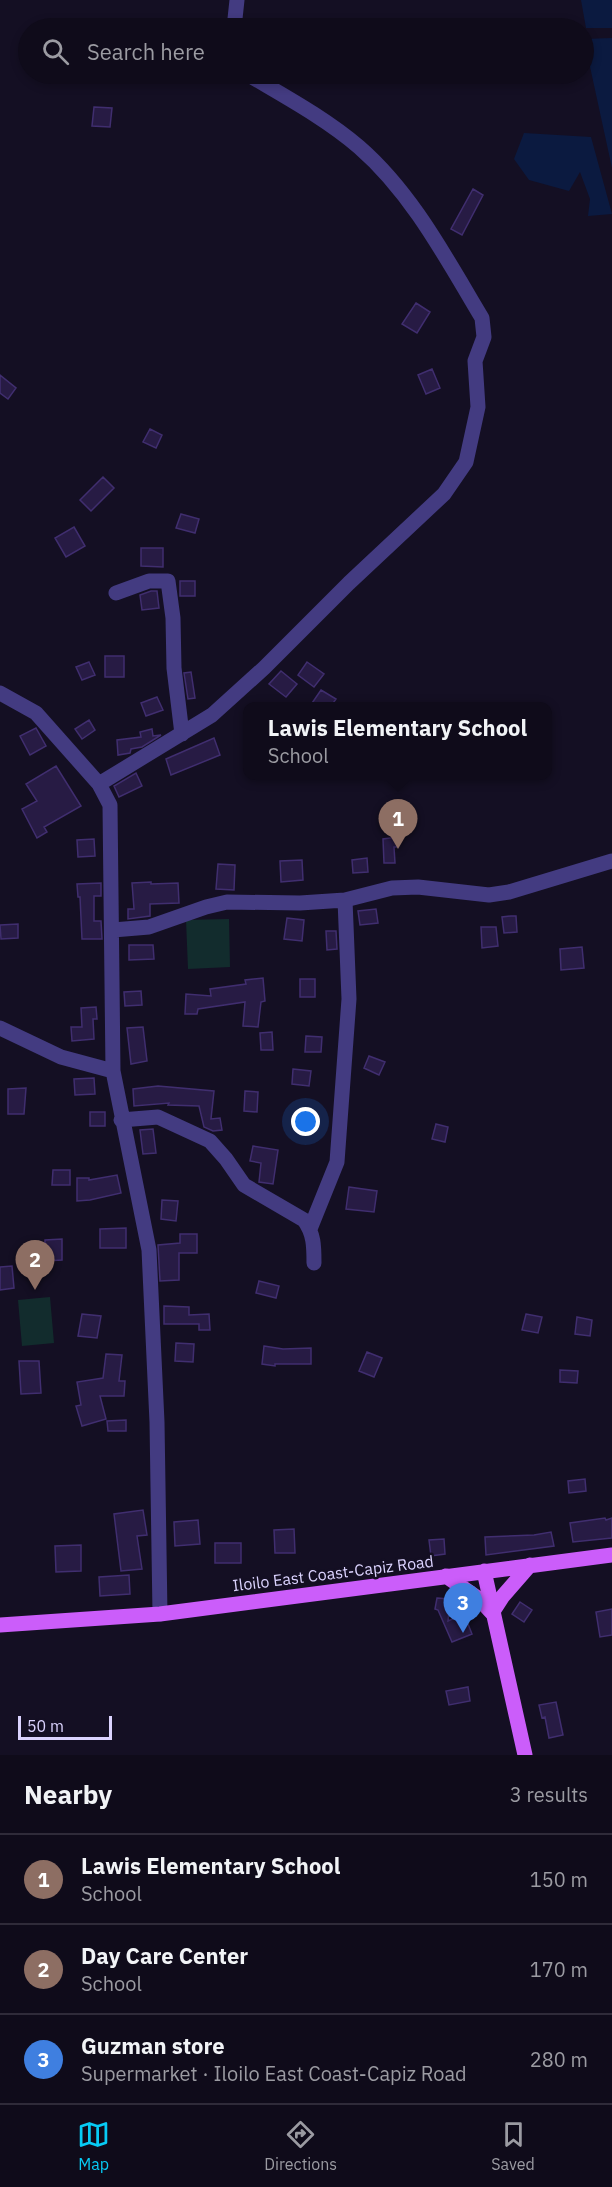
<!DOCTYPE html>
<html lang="en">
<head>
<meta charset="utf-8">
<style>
	body { margin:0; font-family:"IBM Plex Sans",sans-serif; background:#1d1927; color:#f1f3f6 }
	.scale { position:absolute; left:18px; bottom:15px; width:94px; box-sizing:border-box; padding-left:6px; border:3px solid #dbd3fe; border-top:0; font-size:16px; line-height:21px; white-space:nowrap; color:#dbd3fe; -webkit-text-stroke:4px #140f23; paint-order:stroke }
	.you { position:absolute; left:306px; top:1122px; width:21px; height:21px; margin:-15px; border:4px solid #fff; border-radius:50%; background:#1a73e8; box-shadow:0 0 0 9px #1a73e833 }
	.badge { display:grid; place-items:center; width:39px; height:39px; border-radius:50%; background:#07cbf5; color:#fff; font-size:20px; font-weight:700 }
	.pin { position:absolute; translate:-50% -50px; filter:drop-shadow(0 2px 3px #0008) }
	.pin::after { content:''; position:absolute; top:32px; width:21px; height:18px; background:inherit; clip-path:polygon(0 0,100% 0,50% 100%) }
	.popup { position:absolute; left:243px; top:702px; width:309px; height:78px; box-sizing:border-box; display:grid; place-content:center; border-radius:12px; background:#0f0b1a; filter:drop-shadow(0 2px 4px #0005); font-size:20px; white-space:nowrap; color:#9b9ba2 }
	.popup b { font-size:22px; color:#f1f3f6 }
	.popup::after { content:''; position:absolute; left:50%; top:100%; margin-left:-12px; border:12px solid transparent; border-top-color:#0f0b1a }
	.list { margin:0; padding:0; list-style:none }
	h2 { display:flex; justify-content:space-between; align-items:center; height:78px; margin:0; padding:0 24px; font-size:26px }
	h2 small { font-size:20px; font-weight:400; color:#9b9ba2 }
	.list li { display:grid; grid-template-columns:39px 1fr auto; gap:18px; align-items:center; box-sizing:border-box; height:90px; padding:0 24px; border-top:2px solid #2f2b39 }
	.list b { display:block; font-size:22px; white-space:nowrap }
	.list p { margin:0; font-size:20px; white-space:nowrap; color:#9b9ba2 }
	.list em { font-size:20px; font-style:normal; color:#9b9ba2 }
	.icon { flex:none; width:33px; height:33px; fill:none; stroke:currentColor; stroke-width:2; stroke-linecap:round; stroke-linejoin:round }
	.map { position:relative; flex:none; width:612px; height:1755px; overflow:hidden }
	.search { position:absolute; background:#0f0b1a; box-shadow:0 3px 9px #0003; left:18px; right:18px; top:18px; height:66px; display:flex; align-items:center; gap:15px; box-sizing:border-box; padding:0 21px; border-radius:33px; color:#9b9ba2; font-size:22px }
	.sheet { height:348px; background:#0f0b1a }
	nav { display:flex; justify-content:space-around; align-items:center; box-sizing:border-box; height:84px; border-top:2px solid #2f2b39; background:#0f0b1a; font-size:16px; color:#9b9ba2 }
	nav a { display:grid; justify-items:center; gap:3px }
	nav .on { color:#07cbf5 }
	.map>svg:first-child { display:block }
	.green { fill:#122c2d }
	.water { fill:#0b1a40 }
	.building { fill:#271b44; stroke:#402e6f; stroke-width:1.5 }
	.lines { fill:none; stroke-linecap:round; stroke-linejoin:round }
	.minor { stroke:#433b81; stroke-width:15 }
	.major { stroke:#cb5dfa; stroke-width:15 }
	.labels { text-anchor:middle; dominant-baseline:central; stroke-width:5; stroke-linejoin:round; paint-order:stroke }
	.street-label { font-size:16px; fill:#dbd3fe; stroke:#140f23 }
</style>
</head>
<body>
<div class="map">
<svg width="612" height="1755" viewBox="0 0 612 1755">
	<rect width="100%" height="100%" fill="#140f23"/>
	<path class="green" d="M229 919 230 967 188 969 186 920Z
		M50 1297 54 1343 22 1346 18 1300Z"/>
	<path class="water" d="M581 0H612V28H586Z
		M612 38V168L584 39Z
		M524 133 591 137 612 214 588 216 590 199 580 172 569 191 529 180 514 159Z"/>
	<path class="building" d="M94 107 112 108 110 127 92 126Z
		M473 189 483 195 462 235 451 229Z
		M416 303 430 312 417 333 402 324Z
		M432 369 440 388 426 394 418 375Z
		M0 375 16 388 8 399 0 393Z
		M150 429 162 435 156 448 143 442Z
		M103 477 114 488 91 511 80 500Z
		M181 514 199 519 195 533 176 528Z
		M74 527 85 546 66 557 55 538Z
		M141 548H163V567L141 566Z
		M180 581H195V596H180Z
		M151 591H157L159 608 142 610 140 595Z
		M105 656H124V677H105Z
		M89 662 95 675 82 680 76 667Z
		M307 662 324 674 314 687 298 675Z
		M281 671 297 684 286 697 269 684Z
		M191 672 195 698 188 699 184 673Z
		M321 690 336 699 331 706H310Z
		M157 697 163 710 146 716 141 703Z
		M89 720 95 730 82 739 75 729Z
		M36 728 46 746 30 755 20 736Z
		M152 729 153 736 161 735 142 747 131 749 130 753 118 755 117 740 141 737 140 732Z
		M214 738 220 755 171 775 166 759Z
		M56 766 81 806 44 827 47 832 37 838 22 809 37 801 26 784Z
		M136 773 142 786 119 797 114 786Z
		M397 837V847H394L395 863H384L383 839Z
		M94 839 95 856 78 857 77 840Z
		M367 858 368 872 353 873 352 860Z
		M302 860 303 880 281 882 280 861Z
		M218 864 235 865 234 890 216 889Z
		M151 882V884L178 883 179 903 150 904V916L128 919V909H134L132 883Z
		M101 883V896H94V921H101L102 939H82L80 897H78L77 884Z
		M376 909 378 923 360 925 358 911Z
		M511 916H516L517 932 504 933 502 917Z
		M287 918 304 920 302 941 284 939Z
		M18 924V938L1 939 0 925Z
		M481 927H496L498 946 482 948Z
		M326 931H336L337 949 327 950Z
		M129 945H153L154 959 129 960Z
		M582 947 584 968 561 970 560 949Z
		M263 978 265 1001 261 1002 258 1027 243 1026 245 1002 198 1009 197 1014H185L186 994 211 996 210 989 246 984 245 980Z
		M300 979H315V997H300Z
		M141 991 142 1005 125 1006 124 992Z
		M96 1007 97 1019H93L94 1039 72 1041 71 1027H82L81 1008Z
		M143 1027 147 1061 131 1064 127 1028Z
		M272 1032 273 1050H261L260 1033Z
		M306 1036 322 1037 321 1052H305Z
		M369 1056 385 1062 379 1075 364 1068Z
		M293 1069 311 1071 309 1086 292 1084Z
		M94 1078 95 1094 75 1095 74 1079Z
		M158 1086 214 1091 211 1119 220 1118 222 1130 213 1131 204 1127 199 1106 168 1105 169 1103 134 1106 133 1089Z
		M26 1088 24 1114H8V1089Z
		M245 1091 258 1092 257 1112 244 1111Z
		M90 1112H105V1126H90Z
		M436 1124 448 1127 445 1142 432 1139Z
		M153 1129 156 1153 143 1154 140 1130Z
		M253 1146 278 1150 273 1184 259 1182 261 1163 250 1161Z
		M53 1170H70V1185H52Z
		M117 1175 121 1193 90 1200 77 1201V1178H89V1180Z
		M349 1187 377 1191 374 1212 346 1209Z
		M162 1200 178 1201 176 1221 161 1219Z
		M126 1228V1248H100V1229Z
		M180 1234H197V1253H179V1280L160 1281 158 1245 180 1243Z
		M62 1239V1260L45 1261V1240Z
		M12 1266 14 1288 0 1290V1267Z
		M259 1281 279 1286 276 1298 256 1293Z
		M164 1306 189 1307V1315L209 1314 210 1330H199V1324H164Z
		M82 1314 101 1316 97 1338 78 1336Z
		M526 1314 542 1317 538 1333 522 1330Z
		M577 1317 592 1320 590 1336 575 1334Z
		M176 1343 194 1344 193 1362 175 1361Z
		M264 1346 283 1349 311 1348V1364H275V1366L262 1364Z
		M367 1352 382 1358 374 1377 359 1371Z
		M106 1354 122 1355 119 1381H125L124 1396H100L106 1419 82 1426 76 1406 81 1405 77 1382 103 1378Z
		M19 1361H39L41 1393 21 1394Z
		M560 1370 578 1371 577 1383 560 1382Z
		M126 1420V1431H108L107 1421Z
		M585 1479 586 1491 569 1493 568 1481Z
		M143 1510 147 1535 137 1536 142 1569 121 1571 114 1514Z
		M605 1518 606 1520 612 1518V1538L573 1542 570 1523Z
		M198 1520 200 1544 175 1546 174 1522Z
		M294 1529 295 1553H275L274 1530Z
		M551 1532 554 1546 486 1555 485 1537 534 1535Z
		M444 1539 445 1554 431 1556 429 1540Z
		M215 1543H241V1563H215Z
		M81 1545V1571L56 1572 55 1546Z
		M129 1575 130 1594 100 1596 99 1577Z
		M437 1598 450 1599 448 1621 464 1614 472 1634 452 1642 438 1610 435 1609Z
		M520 1602 532 1610 524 1622 512 1614Z
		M612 1609V1635L600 1637 596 1612Z
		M468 1687 470 1701 449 1705 446 1691Z
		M556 1702 563 1735 549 1738 545 1717 542 1718 539 1705Z"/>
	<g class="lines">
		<path class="minor" d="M234 28 237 0
			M116 593 149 581H168L173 618 174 668 182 734
			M0 693 36 713 99 784 110 805 113 1071 149 1250 157 1422 160 1614
			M99 784 212 715 264 668 349 583 444 494 466 462 478 407 475 361 484 337 482 318C446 258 412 193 359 147 325 118 284 96 247 74
			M113 930 149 927 206 907 227 902 300 903 345 900 392 888 418 887 489 895 509 892 612 861
			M0 1028 61 1057 113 1071
			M121 1120 158 1117 210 1141 226 1159 244 1185 304 1220C314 1234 314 1246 314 1263
			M310 1229 337 1162 349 999 345 900"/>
		<path class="major" d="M484 1571 525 1755
			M446 1576 479 1599 492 1613 503 1596 530 1565
			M0 1625 160 1614 612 1555"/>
	</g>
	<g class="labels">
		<g class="street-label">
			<text transform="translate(333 1573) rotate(-7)">Iloilo East Coast-Capiz Road</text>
		</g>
	</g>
</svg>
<div class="scale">50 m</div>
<div class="you"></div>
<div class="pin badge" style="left:398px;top:849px;background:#8d6e63">1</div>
<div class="popup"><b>Lawis Elementary School</b>School</div>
<div class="pin badge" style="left:35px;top:1290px;background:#8d6e63">2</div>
<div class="pin badge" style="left:463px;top:1633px;background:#3f7fe0">3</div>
<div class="search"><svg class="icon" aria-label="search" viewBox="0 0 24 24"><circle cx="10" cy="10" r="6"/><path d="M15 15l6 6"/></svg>Search here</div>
</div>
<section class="sheet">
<h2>Nearby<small>3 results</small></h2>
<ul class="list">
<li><span class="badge" style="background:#8d6e63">1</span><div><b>Lawis Elementary School</b><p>School</p></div><em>150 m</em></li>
<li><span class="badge" style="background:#8d6e63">2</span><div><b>Day Care Center</b><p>School</p></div><em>170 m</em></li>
<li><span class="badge" style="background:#3f7fe0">3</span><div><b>Guzman store</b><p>Supermarket · Iloilo East Coast-Capiz Road</p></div><em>280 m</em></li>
</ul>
</section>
<nav>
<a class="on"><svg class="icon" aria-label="map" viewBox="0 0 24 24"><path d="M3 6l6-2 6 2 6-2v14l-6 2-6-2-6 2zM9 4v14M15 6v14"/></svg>Map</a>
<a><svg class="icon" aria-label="directions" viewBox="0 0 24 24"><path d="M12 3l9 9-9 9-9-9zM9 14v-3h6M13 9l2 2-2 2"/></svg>Directions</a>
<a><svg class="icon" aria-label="saved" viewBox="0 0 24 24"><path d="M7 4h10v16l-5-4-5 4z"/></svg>Saved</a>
</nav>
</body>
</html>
